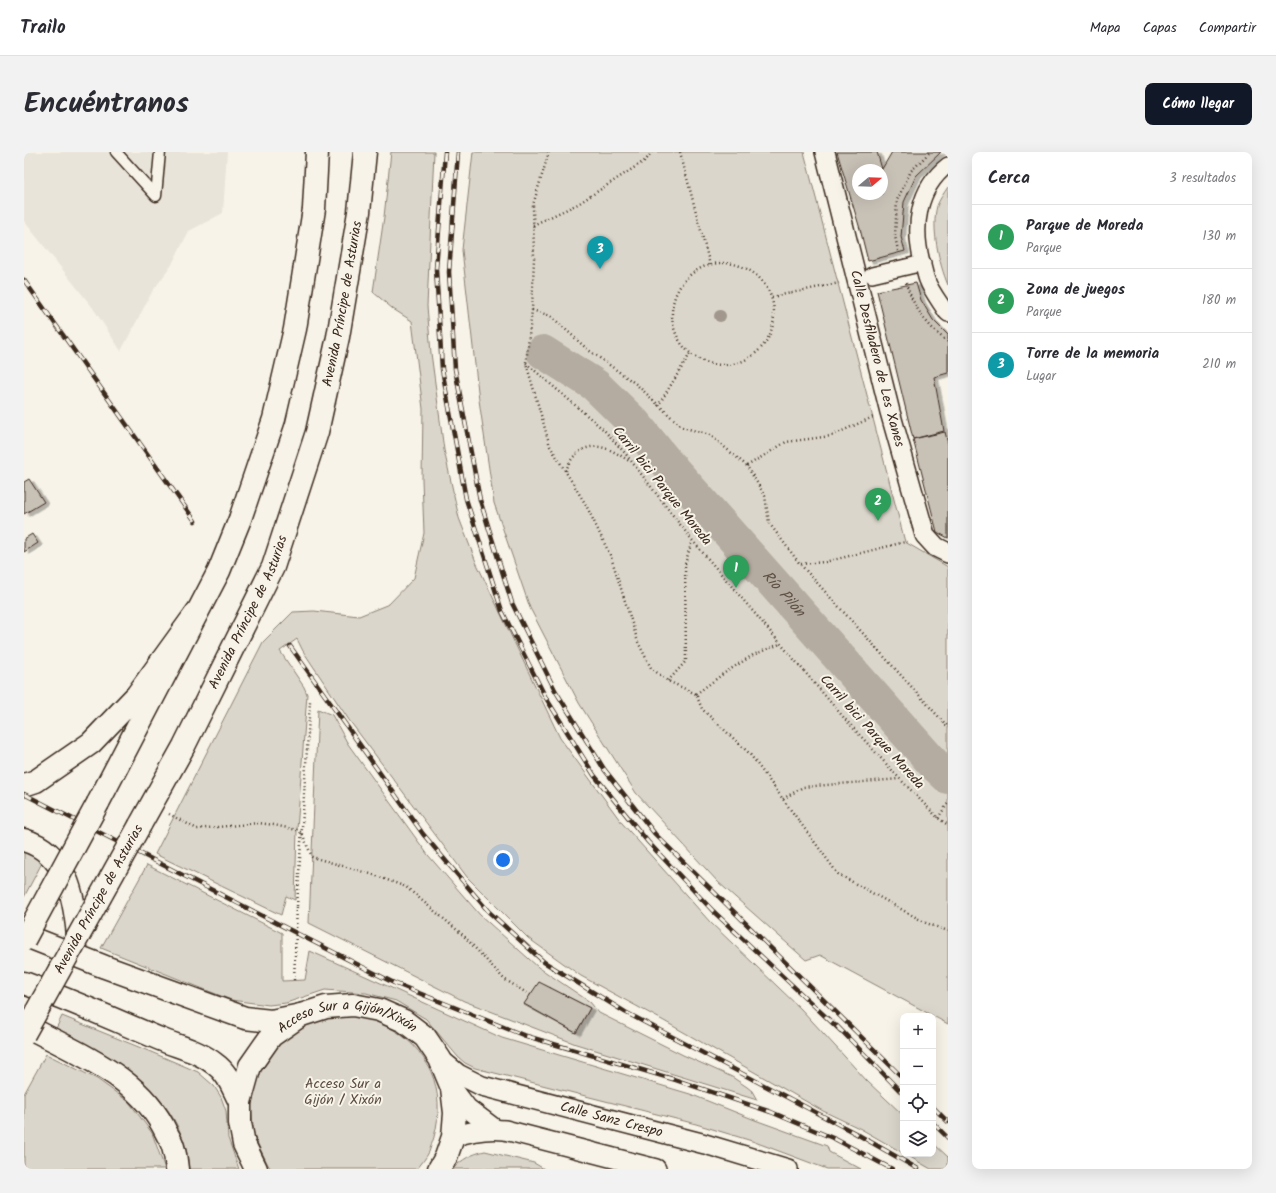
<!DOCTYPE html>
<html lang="es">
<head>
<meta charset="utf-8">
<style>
	body { margin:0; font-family:Kalam,sans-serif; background:#f2f2f3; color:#2b2b33 }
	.controls { position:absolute; right:12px; bottom:12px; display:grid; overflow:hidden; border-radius:8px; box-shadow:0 4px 16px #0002 }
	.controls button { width:36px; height:36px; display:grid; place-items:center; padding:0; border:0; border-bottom:1px solid #e1e1e2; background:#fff; color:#2b2b33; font:20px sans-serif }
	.compass { position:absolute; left:828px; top:12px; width:36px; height:36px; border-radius:50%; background:#fff; box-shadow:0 4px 16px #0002; rotate:71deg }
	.you { position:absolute; left:479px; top:708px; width:14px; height:14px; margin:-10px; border:3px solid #fff; border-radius:50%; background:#1a73e8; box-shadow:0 0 0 6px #1a73e833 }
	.badge { display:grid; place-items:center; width:26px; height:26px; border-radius:50%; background:#111827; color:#fff; font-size:13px; font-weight:700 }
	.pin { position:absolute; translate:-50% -33px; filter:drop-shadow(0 1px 2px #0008) }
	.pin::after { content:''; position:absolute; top:21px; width:14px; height:12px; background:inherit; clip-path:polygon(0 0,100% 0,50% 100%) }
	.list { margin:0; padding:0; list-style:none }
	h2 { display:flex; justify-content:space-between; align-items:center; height:52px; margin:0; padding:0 16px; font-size:17px }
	h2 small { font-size:13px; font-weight:400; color:#7c7c81 }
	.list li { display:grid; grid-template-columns:26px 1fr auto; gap:12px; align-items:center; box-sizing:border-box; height:64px; padding:0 16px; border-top:1px solid #e1e1e2 }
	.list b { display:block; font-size:15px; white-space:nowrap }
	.list p { margin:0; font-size:13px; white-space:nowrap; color:#7c7c81 }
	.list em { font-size:13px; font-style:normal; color:#7c7c81 }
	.icon { flex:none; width:22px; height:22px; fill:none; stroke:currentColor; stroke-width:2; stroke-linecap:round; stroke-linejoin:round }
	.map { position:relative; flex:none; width:924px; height:1017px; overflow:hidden; border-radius:8px }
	header { display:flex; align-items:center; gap:24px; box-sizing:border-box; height:56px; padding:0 20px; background:#fff; border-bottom:1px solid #e1e1e2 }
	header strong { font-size:19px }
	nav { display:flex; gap:22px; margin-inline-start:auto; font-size:14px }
	.intro { display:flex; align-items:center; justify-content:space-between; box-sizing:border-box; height:96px; padding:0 24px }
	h1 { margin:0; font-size:28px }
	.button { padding:10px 18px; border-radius:8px; background:#111827; color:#fff; font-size:14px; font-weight:700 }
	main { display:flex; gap:24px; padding:0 24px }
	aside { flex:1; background:#fff; border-radius:8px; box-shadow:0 4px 16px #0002 }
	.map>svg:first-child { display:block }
	.built { fill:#e9e4d9 }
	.green { fill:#dbd6cb; stroke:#8b8074; fill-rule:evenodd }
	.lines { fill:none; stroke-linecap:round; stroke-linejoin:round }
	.river { stroke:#b4aca0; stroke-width:34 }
	.building { fill:#c8c1b6; stroke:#3b2a1e; fill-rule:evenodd; filter:url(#shadow) }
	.service-casing { stroke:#3b2a1e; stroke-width:13 }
	.pedestrian-casing { stroke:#3b2a1e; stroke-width:18 }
	.minor-casing { stroke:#3b2a1e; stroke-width:22 }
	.primary-casing { stroke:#3b2a1e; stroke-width:25 }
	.trunk-casing { stroke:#3b2a1e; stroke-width:25 }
	.motorway-casing { stroke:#3b2a1e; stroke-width:25 }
	.path { stroke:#3b2a1e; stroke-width:2.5; stroke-dasharray:1 3; stroke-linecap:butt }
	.service { stroke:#f7f3e8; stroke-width:10 }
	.pedestrian { stroke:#f7f3e8; stroke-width:15 }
	.minor { stroke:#f7f3e8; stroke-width:19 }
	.primary { stroke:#f7f3e8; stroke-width:22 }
	.trunk { stroke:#f7f3e8; stroke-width:22 }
	.motorway { stroke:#f7f3e8; stroke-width:22 }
	.rail-casing { stroke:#3b2a1e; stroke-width:4.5 }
	.rail { stroke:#f7f3e8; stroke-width:3; stroke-dasharray:9; stroke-linecap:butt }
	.trunk-bridge-casing { stroke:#3b2a1e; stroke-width:25; stroke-linecap:butt }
	.path-bridge { stroke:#3b2a1e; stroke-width:2.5; stroke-dasharray:1 3; stroke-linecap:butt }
	.trunk-bridge { stroke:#f7f3e8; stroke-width:22 }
	.tree { fill:#a1978c }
	.labels { text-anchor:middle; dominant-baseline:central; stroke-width:4; stroke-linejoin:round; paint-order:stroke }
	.street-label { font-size:14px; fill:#3b2a1e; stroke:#f7f3e8 }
	.park-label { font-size:14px; fill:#5b4c41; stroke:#f7f3e8 }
	.water-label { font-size:15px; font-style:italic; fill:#5f5145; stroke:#f7f3e8 }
</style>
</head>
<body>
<header>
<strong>Trailo</strong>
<nav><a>Mapa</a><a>Capas</a><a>Compartir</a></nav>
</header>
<div class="intro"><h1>Encuéntranos</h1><a class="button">Cómo llegar</a></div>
<main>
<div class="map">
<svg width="924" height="1017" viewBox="0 0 924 1017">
	<defs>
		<filter id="shadow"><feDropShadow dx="4.5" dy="2.5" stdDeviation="0" flood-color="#0004"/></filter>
	</defs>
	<rect width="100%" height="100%" fill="#f7f3e8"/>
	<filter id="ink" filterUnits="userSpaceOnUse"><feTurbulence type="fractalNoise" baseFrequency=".025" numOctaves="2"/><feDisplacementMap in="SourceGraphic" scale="8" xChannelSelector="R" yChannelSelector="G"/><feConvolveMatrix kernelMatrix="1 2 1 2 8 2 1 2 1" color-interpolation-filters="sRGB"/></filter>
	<g filter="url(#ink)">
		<path class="built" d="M0 0H203L199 61 165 79 147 114 128 140 97 199 69 156 0 69Z"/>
		<path class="green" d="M367 0H410L403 154 407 201 420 298 435 366 452 410 536 586 598 671 686 770 777 857 843 929 879 963V1001L837 977 799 959 640 869 557 824 504 786 443 725 325 568 279 499 273 487 256 499 280 535 283 542 273 678 271 748 262 744 257 763 131 702 239 490 269 460 290 459 335 464 365 452 390 426 400 381 398 327 399 257 388 169 369 157 349 140 360 65Z
			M449 0H780L881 390 924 415V872L796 803 782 808 694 730 612 641 555 551 506 456 470 351 455 248 438 98Z
			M924 35V133C915 112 907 76 913 54 915 48 920 41 924 35Z
			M294 557 308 563 324 592 404 703 456 763 514 815 566 850 575 861 659 903 708 925 723 935 728 939 733 948 552 892 440 849 285 771ZM515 831 566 856 552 881 500 853Z
			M0 700 19 709 0 745Z
			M123 713 258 781V829L281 828 286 799 478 886 666 942 731 968 803 994 805 1000 837 1017H803L728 989 672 972 451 916 441 911 434 905 402 867 372 849 342 841 301 838 262 851 245 853 207 848 77 796Z
			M316 863C331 864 348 866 361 873 405 895 423 938 410 985 408 990 407 995 405 1000 402 1006 397 1012 393 1017H248L244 1013 230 984 227 952 234 921 252 893 287 868Z
			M38 864 127 900 174 920 190 934 197 945 202 959 204 986 215 1017H165C163 978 139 945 109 922 87 905 54 893 30 881Z
			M22 902 73 927 105 950 128 981 141 1017H0V942Z
			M909 991 924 1005V1017H907L881 1002H909Z
			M461 999 510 1011 520 1017H429C438 1007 448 1002 461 999Z"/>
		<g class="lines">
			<path class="river" id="s1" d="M519 200 571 233 611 272 642 310 909 611 924 625"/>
		</g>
		<path class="building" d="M813 0H853L858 17 868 0H917L892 24 880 50 877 85 881 99 844 109 836 77ZM834 18H858V42H834Z
			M892 131 897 148 909 168 924 183V221L910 225 920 279 889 287 853 139Z
			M921 280 924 292V386L913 380 889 287Z
			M5 327 20 350 0 362V330Z
			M8 382 14 391 0 400V387Z
			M515 830 566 856 552 881 500 852Z"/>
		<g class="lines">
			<g class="service-casing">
				<path id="service" d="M92 0 132 44 136 0"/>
			</g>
			<g class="pedestrian-casing">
				<path id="pedestrian" d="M924 13C893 37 889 75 898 110 900 116 901 123 903 128 907 139 916 150 922 160L924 162
					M848 123 899 111"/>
			</g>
			<g class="minor-casing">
				<g id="minor">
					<path id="s2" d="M801 0 866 260 901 383 912 395 924 401"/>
					<path id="s3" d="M416 907 434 922 458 934 681 992 764 1017"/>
					<path d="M428 936 443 956 471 977"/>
					<path d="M429 985C446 979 462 976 481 978L632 1017"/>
				</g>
			</g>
			<g class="primary-casing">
				<g id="primary">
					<path id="s4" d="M232 1017 220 992 216 971V950L226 914 247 884 277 863 302 855 329 853 355 858 380 869 401 885 416 907 428 936 431 961 429 985 422 1005 415 1017"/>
				</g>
			</g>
			<g class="trunk-casing">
				<g id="trunk">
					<path d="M74 651 195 419 216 367 250 267 271 177 290 57 293 0"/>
					<path id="s5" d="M116 673 160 594 249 415 293 280 314 185 335 60 341 0"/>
				</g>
			</g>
			<g class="motorway-casing">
				<path id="motorway" d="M0 633 12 629 67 591 113 543 173 460
					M0 688C43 701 50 744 54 783
					M0 783 81 815 221 866 247 869 277 863
					M0 831C46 848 91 868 136 887 155 895 175 899 191 912 204 921 209 937 216 950
					M0 875 10 878C61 905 118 927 143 982 146 987 149 993 150 999 152 1005 152 1011 153 1017"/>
			</g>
			<path class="path" d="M525 0 509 53 510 106 508 158 502 211 526 294 562 353 587 405 614 490 627 516 644 529 672 542 678 557 725 601 814 722 902 771 924 779
				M656 0 686 113
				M509 73 554 52 622 8 628 0
				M874 99 871 84 873 48 887 19 906 0
				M648 162a51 51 0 1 1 102 0a51 51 0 1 1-102 0Z
				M882 131C889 155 904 175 924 190
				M748 145 815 131
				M508 158 527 164 563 197 612 232 658 275 686 283 723 314 741 344 745 371 776 412 924 575
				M502 211 580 278 601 301 668 388 821 567 876 627 914 666 924 673
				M634 254 666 202
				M723 314 762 290 807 284 849 265
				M542 319C548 299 566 289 586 298 593 301 599 305 605 309
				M777 412 801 410 885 389
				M644 529 662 509 661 412 668 389
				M672 542 699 522 729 503 756 492
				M759 647 779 635 875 627
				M145 662 173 677 235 671 250 673 273 678 278 681 288 705 350 723 382 735 439 783 480 827 506 843
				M914 666 924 651
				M273 754 286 549"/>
			<use href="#service" class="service"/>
			<use href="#pedestrian" class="pedestrian"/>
			<use href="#minor" class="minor"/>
			<use href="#primary" class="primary"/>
			<use href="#trunk" class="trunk"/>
			<use href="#motorway" class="motorway"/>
			<g class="rail-casing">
				<path id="rail" d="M421 0 412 117 418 217 442 347 478 459 522 546 570 623 624 690 689 759 817 879
					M434 0 425 120 431 217 456 348 488 451 531 538 580 617 631 682 879 926
					M0 128 171 369
					M266 494 399 682 465 760 520 810 601 860 831 981 894 1017
					M0 642 370 831 499 883 652 928 747 960 811 987 868 1017
					M813 874 879 942
					M909 955 924 970
					M909 971 924 986"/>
			</g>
			<use href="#rail" class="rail"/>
			<g class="trunk-bridge-casing">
				<g id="trunk-bridge">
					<path d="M0 788 74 651"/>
					<path id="s6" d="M0 882 116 673"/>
				</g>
			</g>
			<path class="path-bridge" d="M270 828 273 754"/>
			<use href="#trunk-bridge" class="trunk-bridge"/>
		</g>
		<circle class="tree" cx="696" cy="164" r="6"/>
	</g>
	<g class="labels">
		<g class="street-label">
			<text stroke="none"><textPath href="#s5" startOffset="563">Avenida Príncipe de Asturias</textPath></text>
			<text stroke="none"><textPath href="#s2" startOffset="213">Calle Desfiladero de Les Xanes</textPath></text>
			<text transform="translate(638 334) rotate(51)">Carril bici Parque Moreda</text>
			<text stroke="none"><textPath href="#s5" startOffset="239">Avenida Príncipe de Asturias</textPath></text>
			<text transform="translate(848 580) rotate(48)">Carril bici Parque Moreda</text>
			<text stroke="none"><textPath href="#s6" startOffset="154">Avenida Príncipe de Asturias</textPath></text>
			<text stroke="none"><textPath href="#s4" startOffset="228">Acceso Sur a Gijón/Xixón</textPath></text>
			<text stroke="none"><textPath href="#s3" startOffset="184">Calle Sanz Crespo</textPath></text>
		</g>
		<g class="park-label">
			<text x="319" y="932">Acceso Sur a<tspan x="319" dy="16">Gijón / Xixón</tspan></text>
		</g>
		<g class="water-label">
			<text stroke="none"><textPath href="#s1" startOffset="343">Río Pilón</textPath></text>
		</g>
	</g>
</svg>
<div class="controls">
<button>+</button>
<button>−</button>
<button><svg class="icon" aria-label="locate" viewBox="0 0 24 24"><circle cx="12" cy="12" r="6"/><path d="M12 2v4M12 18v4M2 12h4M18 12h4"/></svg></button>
<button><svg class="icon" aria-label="layers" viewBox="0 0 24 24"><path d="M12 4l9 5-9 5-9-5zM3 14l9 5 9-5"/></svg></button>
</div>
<svg class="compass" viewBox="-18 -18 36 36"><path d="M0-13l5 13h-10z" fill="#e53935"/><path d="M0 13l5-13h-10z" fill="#7c7c81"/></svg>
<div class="you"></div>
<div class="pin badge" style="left:712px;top:436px;background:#2e9e5b">1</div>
<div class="pin badge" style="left:854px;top:369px;background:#2e9e5b">2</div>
<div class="pin badge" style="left:576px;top:117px;background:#0f9aa8">3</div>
</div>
<aside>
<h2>Cerca<small>3 resultados</small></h2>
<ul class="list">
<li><span class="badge" style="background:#2e9e5b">1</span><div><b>Parque de Moreda</b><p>Parque</p></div><em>130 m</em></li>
<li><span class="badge" style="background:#2e9e5b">2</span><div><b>Zona de juegos</b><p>Parque</p></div><em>180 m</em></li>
<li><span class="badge" style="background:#0f9aa8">3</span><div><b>Torre de la memoria</b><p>Lugar</p></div><em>210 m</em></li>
</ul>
</aside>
</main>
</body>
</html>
